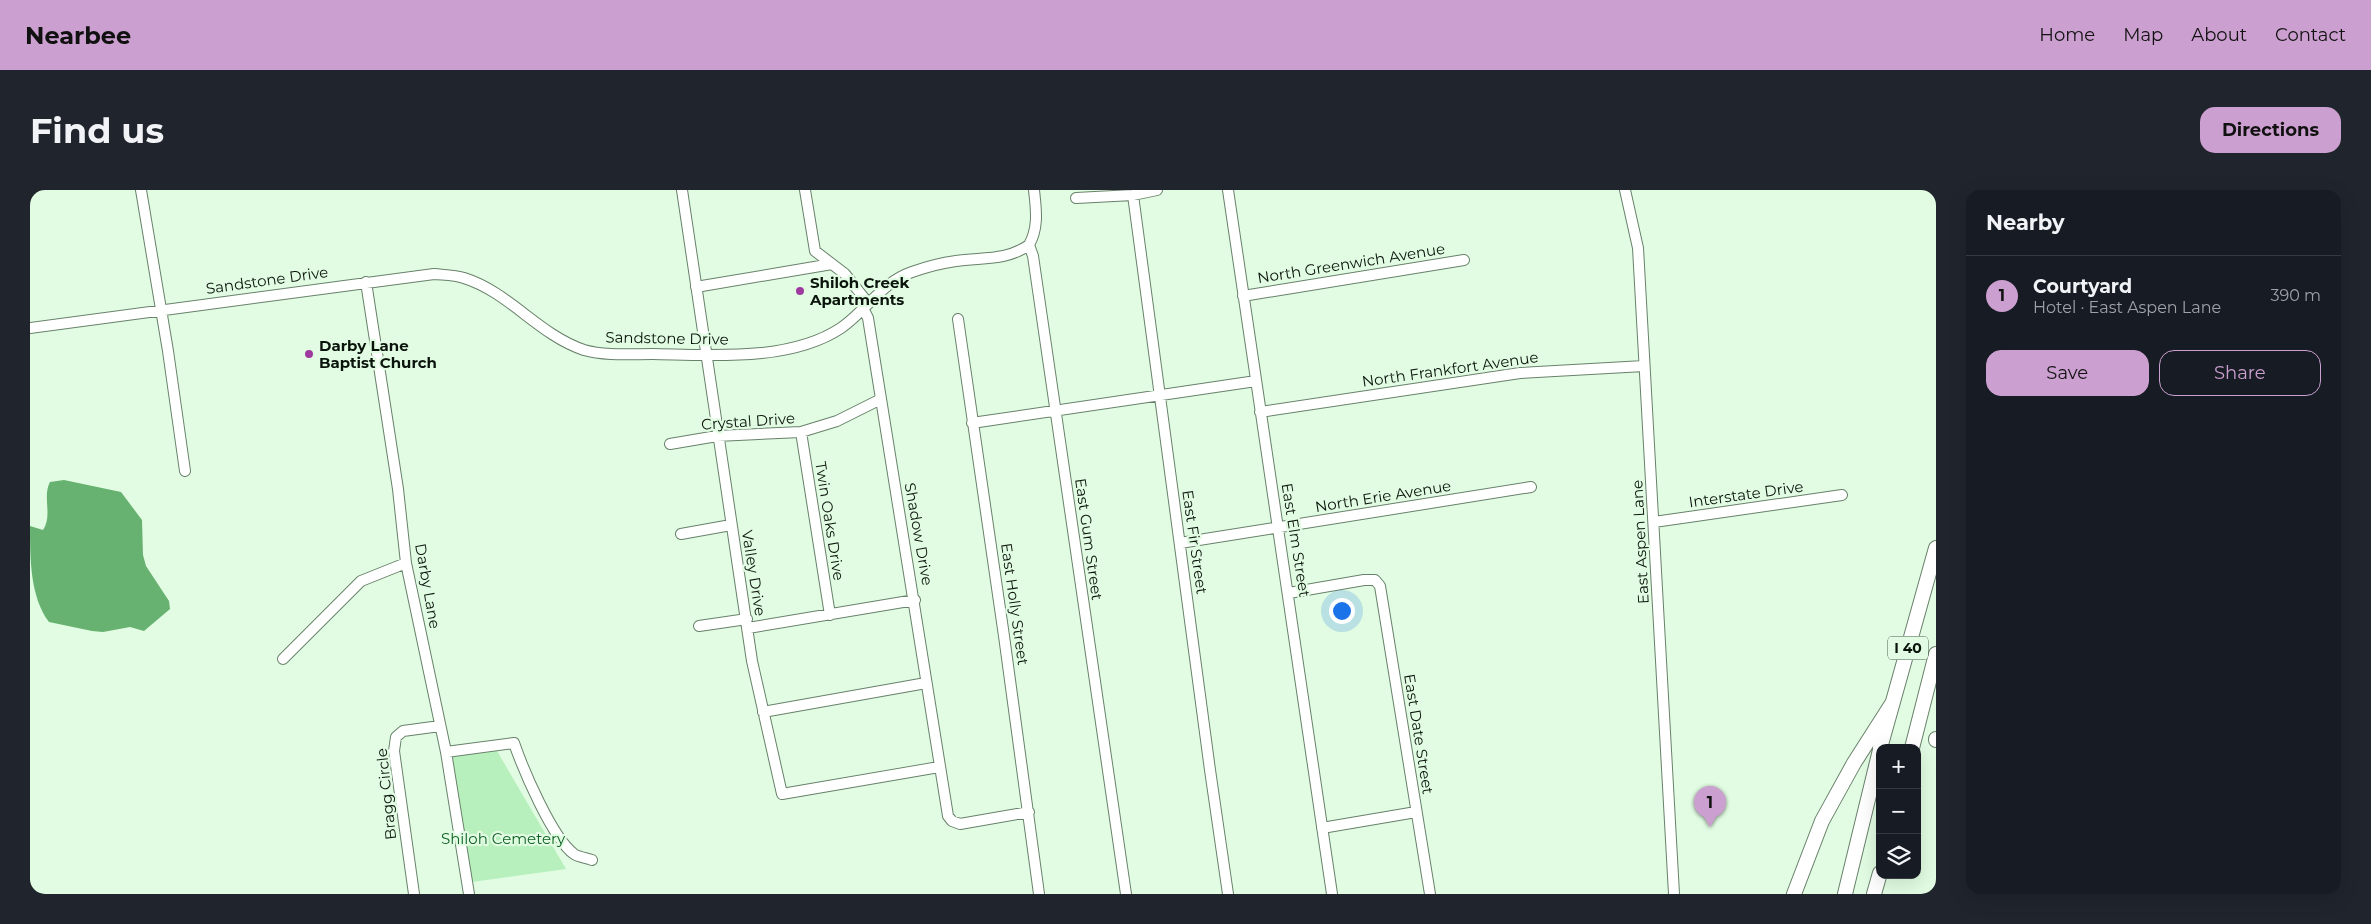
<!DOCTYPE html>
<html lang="en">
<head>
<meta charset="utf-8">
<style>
	body { margin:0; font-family:Montserrat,sans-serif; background:#20242c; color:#f1f3f6 }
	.controls { position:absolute; right:15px; bottom:15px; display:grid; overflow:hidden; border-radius:10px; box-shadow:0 5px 20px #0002 }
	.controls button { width:45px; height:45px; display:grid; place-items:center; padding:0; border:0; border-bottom:1px solid #363941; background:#171b24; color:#f1f3f6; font:25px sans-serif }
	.you { position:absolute; left:1311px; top:420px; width:18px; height:18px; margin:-12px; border:4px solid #fff; border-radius:50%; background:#1a73e8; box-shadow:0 0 0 8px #1a73e833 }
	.badge { display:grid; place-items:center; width:32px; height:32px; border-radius:50%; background:#cb9fcf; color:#111; font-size:16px; font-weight:700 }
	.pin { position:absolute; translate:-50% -41px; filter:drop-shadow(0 1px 2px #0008) }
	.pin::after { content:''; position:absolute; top:26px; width:18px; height:15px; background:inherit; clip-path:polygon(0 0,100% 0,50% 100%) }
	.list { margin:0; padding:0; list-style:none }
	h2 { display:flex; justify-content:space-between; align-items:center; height:65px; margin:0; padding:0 20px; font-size:21px }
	h2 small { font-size:16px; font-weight:400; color:#9ea1a6 }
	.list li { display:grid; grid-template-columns:32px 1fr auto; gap:15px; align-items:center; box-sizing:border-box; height:80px; padding:0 20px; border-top:1px solid #363941 }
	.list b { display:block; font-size:19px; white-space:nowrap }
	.list p { margin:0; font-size:16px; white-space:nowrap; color:#9ea1a6 }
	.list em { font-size:16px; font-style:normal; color:#9ea1a6 }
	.actions { display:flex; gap:10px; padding:15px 20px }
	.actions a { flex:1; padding:11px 0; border:1px solid #cb9fcf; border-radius:15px; text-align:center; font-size:18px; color:#cb9fcf }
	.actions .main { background:#cb9fcf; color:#111 }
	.icon { flex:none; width:28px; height:28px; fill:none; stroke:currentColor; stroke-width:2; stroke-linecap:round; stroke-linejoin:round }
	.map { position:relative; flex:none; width:1906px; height:704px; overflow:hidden; border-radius:15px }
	header { display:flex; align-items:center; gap:30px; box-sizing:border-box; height:70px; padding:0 25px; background:#cb9fcf; color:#111 }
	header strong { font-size:24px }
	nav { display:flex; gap:28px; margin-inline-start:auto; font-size:18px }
	.intro { display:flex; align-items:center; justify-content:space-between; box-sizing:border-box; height:120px; padding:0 30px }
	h1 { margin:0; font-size:35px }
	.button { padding:12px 22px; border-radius:15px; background:#cb9fcf; color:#111; font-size:18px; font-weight:700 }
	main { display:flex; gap:30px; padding:0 30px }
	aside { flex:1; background:#171b24; border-radius:15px; box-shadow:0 5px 20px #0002 }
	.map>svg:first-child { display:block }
	.green { fill:#b7f0bc }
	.water { fill:#67b270 }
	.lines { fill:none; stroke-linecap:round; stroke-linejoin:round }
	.minor-casing { stroke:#68816a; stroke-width:12 }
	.highway-casing { stroke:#68816a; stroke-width:16 }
	.minor { stroke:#fff; stroke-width:10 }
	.highway { stroke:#fff; stroke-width:14 }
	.poi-dot { fill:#9d399f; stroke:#e1fce2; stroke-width:2 }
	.labels { text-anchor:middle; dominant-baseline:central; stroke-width:4.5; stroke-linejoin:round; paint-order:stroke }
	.shield { fill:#e1fce2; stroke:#4b5a4c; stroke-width:1 }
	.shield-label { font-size:14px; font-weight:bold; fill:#0b140c }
	.street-label { font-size:15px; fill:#0b140c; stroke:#e1fce2 }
	.poi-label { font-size:15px; font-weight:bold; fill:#0b140c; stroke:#e1fce2; text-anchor:start }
	.park-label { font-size:15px; fill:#106225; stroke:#e1fce2 }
</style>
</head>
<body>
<header>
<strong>Nearbee</strong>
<nav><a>Home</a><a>Map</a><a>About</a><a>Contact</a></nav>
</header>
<div class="intro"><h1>Find us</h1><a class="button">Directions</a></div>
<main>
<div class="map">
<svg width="1906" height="704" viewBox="0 0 1906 704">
	<rect width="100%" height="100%" fill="#e1fce2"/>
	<path class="green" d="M467 561 536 679 442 692 422 567Z"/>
	<path class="water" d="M34 290 91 302 112 330 113 365 116 376 139 411 140 419 114 441 100 437 73 442 62 441 19 432C0 407 0 368 0 336L13 340C23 325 12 307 20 292Z"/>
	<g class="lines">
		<g class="minor-casing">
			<path id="minor" d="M111 0 138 161 155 281
				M652 0 722 471 752 604 909 577
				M775 0 785 61 815 84 838 113
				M1004 0C1006 19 1009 37 999 55L1003 66 1096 704
				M1198 0 1302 704
				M1595 0 1608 58 1644 704
				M1103 5 1180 580 1198 704
				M1046 8 1103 5 1127 0
				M336 92 368 299 376 373 416 562 439 704
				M666 97 802 74
				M1213 106 1434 70
				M833 118 838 128 918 626 922 631 930 634 999 622
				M928 129 974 446 1009 704
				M0 138 404 84C414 85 425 85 434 88 479 102 509 145 554 160 575 166 600 164 622 164 681 165 760 172 811 138 836 121 852 92 882 82 896 77 911 73 926 71 952 67 976 71 999 55
				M1230 222 1490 183 1614 176
				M942 233 1226 191
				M771 242 800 425
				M640 254 687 246 771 242 807 231 851 209
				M1624 332 1812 305
				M651 344 701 335
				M1150 353 1501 297
				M1259 403 1334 390H1345L1350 396 1400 704
				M669 436 717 429
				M718 438 885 410
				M253 469 331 391 376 373
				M733 522 896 493
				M416 562 484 553C493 579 522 648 544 664 548 667 557 668 562 670
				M1292 638 1386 622
				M384 704 364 561 366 547 373 541 410 536"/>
		</g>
		<g class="highway-casing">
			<path id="highway" d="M1906 549V550
				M1850 558 1906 358
				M1882 558 1906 464
				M1764 704 1792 631 1824 573 1863 512
				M1815 704 1850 560
				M1844 704 1850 683"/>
		</g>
		<use href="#minor" class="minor"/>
		<use href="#highway" class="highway"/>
	</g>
	<g class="poi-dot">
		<circle cx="770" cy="101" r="5"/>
		<circle cx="279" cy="164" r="5"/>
	</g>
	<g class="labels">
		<rect class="shield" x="1858" y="446.5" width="40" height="23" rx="4"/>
		<g class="shield-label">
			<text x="1878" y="458">I 40</text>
		</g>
		<g class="street-label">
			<text transform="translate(1321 73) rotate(-9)">North Greenwich Avenue</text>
			<text transform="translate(237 90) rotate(-8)">Sandstone Drive</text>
			<text transform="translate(637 148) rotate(1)">Sandstone Drive</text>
			<text transform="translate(1420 179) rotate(-8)">North Frankfort Avenue</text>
			<text transform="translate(718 231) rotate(-4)">Crystal Drive</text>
			<text transform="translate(1716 304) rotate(-8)">Interstate Drive</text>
			<text transform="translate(1353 306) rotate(-9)">North Erie Avenue</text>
			<text transform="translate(800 331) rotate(81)">Twin Oaks Drive</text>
			<text transform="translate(889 344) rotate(80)">Shadow Drive</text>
			<text transform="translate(1059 349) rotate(82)">East Gum Street</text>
			<text transform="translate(1266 350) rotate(81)">East Elm Street</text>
			<text transform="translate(1165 352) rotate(82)">East Fir Street</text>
			<text transform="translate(1610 352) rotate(-93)">East Aspen Lane</text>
			<text transform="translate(724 383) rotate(81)">Valley Drive</text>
			<text transform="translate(398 396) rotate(80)">Darby Lane</text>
			<text transform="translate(985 414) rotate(82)">East Holly Street</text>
			<text transform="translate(1389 544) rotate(81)">East Date Street</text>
			<text transform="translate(356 604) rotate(-96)">Bragg Circle</text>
		</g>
		<g class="poi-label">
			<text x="780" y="92">Shiloh Creek<tspan x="780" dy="17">Apartments</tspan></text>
			<text x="289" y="155">Darby Lane<tspan x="289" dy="17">Baptist Church</tspan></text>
		</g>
		<g class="park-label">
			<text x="473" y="648">Shiloh Cemetery</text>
		</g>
	</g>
</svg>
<div class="controls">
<button>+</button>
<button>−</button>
<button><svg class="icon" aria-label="layers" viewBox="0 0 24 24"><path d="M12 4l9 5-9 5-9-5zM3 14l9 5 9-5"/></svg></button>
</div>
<div class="you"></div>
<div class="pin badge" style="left:1680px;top:637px">1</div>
</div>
<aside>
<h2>Nearby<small></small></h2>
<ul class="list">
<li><span class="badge">1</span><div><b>Courtyard</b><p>Hotel · East Aspen Lane</p></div><em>390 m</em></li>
</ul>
<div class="actions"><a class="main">Save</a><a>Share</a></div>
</aside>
</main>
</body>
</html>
